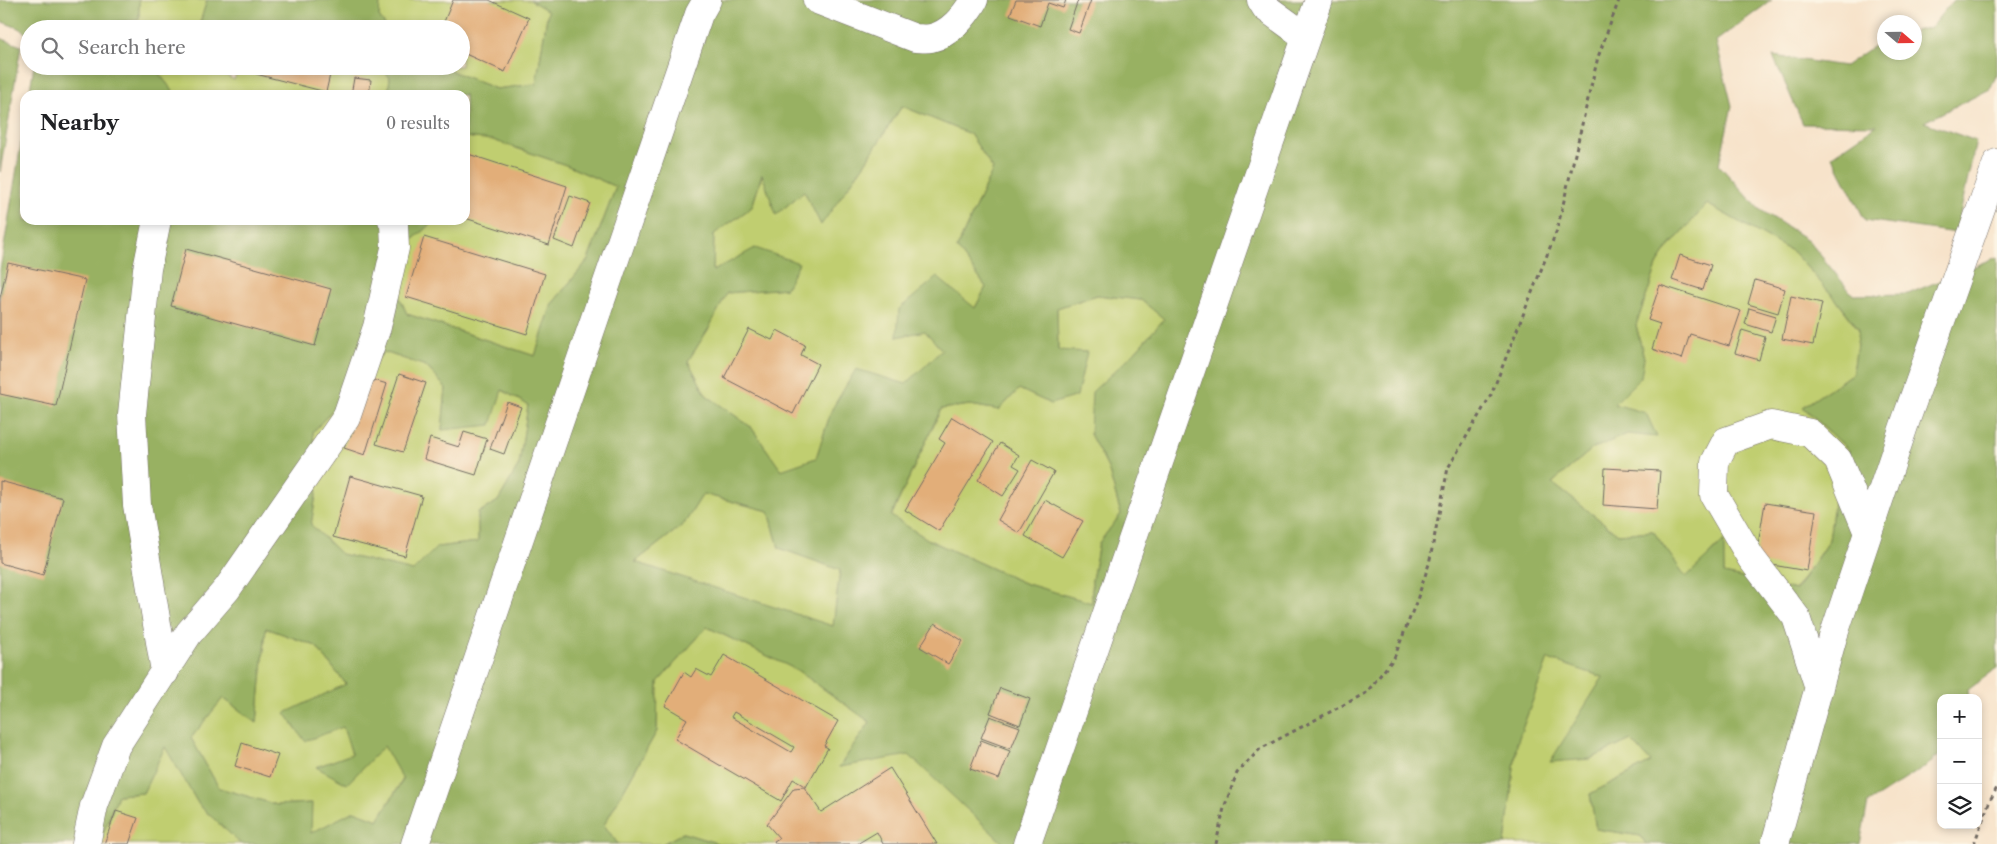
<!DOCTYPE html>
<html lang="en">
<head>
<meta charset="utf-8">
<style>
	body { margin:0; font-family:"Libre Caslon Text",serif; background:#f2f2f2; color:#202124 }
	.controls { position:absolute; right:15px; bottom:15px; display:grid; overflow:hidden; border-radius:10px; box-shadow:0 2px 8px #0003 }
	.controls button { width:45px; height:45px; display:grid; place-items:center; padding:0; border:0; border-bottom:1px solid #e0e0e0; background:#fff; color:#202124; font:25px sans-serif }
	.compass { position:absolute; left:1877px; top:15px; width:45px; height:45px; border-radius:50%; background:#fff; box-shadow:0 2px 8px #0003; rotate:110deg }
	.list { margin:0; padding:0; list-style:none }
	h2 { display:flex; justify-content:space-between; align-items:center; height:65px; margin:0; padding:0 20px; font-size:21px }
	h2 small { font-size:16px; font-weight:400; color:#757577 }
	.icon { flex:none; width:28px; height:28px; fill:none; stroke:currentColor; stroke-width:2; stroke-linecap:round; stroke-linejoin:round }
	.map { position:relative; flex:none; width:1997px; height:844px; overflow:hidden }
	.search { position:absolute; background:#fff; box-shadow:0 2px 8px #0003; left:20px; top:20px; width:450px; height:55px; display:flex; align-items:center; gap:12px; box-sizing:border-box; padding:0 18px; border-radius:28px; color:#757577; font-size:19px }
	.panel { position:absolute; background:#fff; box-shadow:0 2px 8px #0003; left:20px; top:90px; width:450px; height:135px; border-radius:15px }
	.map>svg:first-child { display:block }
	.green { fill:#c0ce70; stroke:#767c4e }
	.forest { fill:#98b162; stroke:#626e46; fill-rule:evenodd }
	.building { fill:#e2ae79; fill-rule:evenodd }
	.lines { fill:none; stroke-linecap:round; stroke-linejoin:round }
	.minor-casing { stroke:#726b63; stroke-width:29 }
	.path { stroke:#726b63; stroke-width:3; stroke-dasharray:4 4; stroke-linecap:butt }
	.minor { stroke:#fff; stroke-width:28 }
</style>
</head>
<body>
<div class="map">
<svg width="1997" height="844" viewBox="0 0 1997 844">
	<rect width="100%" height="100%" fill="#fcf5e5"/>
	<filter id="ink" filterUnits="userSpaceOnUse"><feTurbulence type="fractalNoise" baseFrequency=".02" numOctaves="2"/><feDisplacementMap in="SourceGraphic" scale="10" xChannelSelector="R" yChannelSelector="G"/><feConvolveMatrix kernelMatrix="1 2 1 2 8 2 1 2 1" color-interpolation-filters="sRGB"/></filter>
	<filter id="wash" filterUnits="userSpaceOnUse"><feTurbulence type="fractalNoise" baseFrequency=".0096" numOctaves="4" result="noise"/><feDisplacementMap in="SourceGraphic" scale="20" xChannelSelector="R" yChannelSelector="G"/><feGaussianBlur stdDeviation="1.12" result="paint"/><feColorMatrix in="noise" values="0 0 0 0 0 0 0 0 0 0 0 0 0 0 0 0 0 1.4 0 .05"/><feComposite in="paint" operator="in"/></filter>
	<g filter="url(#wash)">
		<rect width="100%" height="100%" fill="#f7e3ca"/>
		<path class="green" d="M139 0H207L198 29H82L83 24 139 20Z
			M380 0H530L548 10 536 84 496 89 439 66H461V29H388L379 17Z
			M153 66H210L234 80 239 66H377L390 77 388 95H176Z
			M902 106 970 134 993 169 957 248 986 287 975 308 925 331 942 350 906 385 832 409 816 458 781 471 751 427 706 395 688 361 709 328 727 293 786 288 713 271 714 234 752 207 763 173 776 215 804 191 821 224 865 163Z
			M465 137 493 140 566 165 616 187 588 260 552 304 535 356 407 314 398 294 410 242 435 220H465Z
			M1707 204 1793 252 1834 297 1859 330 1853 373 1803 407 1849 450 1834 502 1829 540 1795 590 1724 574 1723 541 1686 578 1653 531 1618 534 1552 483 1592 449 1627 434 1614 404 1644 358 1636 325 1658 263 1668 248Z
			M1097 295 1141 300 1165 319 1134 353 1090 434 1108 468 1121 514 1099 543 1092 580V604L1024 583 929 540 891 517 941 409 970 405 999 410 1019 389 1051 404 1086 352 1058 351 1057 308Z
			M384 352 426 366 446 388 442 430 502 390 528 405 519 465 498 501 478 513V542L437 547 413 571 341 554 311 525 318 483 313 432Z
			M703 494 769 511 779 548 840 570 833 627 635 562 684 524Z
			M707 627 797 670 870 722 839 767 909 754 1004 844H720L683 833 662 844H618L604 825 657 731 658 682Z
			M266 628 316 646 346 684 343 727 352 754 317 767 384 745 403 779 378 820 354 811 310 834 311 803 277 805 219 788 191 738 223 698 257 723Z
			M1548 658 1603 677 1590 759 1631 740 1651 762 1590 794 1596 829 1641 836 1646 844H1505L1517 743Z
			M165 746 199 805 241 844H99L118 795 143 793Z"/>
		<path class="forest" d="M0 0H139V20L83 24 82 29H29V37L21 29 0 21Z
			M207 0H380L379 17 388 29H308L299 25 283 29H198Z
			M530 0H1772L1716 41 1732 106 1719 165 1759 209 1808 240 1853 295 1908 294 1997 257V668L1968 690 1969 698H1941V754L1929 764 1868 803 1860 844H1646L1641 836 1596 829 1590 794 1651 762 1631 740 1590 759 1550 762 1603 677 1548 659 1517 743 1505 844H1004L909 755 839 767 870 722 797 670 707 627 658 682 657 731 604 825 618 844H241L199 805 165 747 143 793 118 795 99 844H0V270L25 120V220H435L410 242 398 294 407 314 535 356 552 304 588 260 616 187 566 165 493 140 465 137V95H388L390 77 377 66H439L496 89 536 84 548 11ZM902 106 970 134 993 169 957 248 986 287 975 308 937 277 899 309 897 337 925 331 942 350 906 384 856 369 832 409 816 458 781 470 751 427 706 395 688 361 709 328 727 293 786 288 799 263 755 248 713 271 714 234 752 207 762 174 776 215 804 191 821 225 865 163ZM1707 204 1793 252 1834 297 1859 329 1853 373 1803 407 1849 450 1834 502 1829 540 1796 590 1724 574V541L1686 577 1653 531 1618 534 1552 483 1592 449 1627 434 1657 437 1646 413 1614 404 1641 377 1644 358 1636 325 1658 263 1668 248ZM1097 295 1141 300 1164 319 1134 353 1092 392 1090 434 1108 468 1121 514 1099 543 1092 580V603L1024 583 929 540 891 516 941 409 970 405 999 410 1019 389 1051 404 1077 396 1087 352 1058 350 1057 308ZM384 352 426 366 446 388 442 430 491 425 502 390 528 405 519 465 498 501 478 513V542L437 547 413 571 341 554 311 525 318 483 313 432ZM703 494 769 511 779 548 840 570 833 626 635 562 684 524ZM266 628 316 646 346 684 285 713 305 741 343 727 352 754 316 767 347 784 384 746 403 780 378 820 354 811 311 833 312 803 277 805 219 788 191 738 223 698 257 723Z
			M1953 0H1997V74L1990 89 1924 122 1976 141 1956 233 1865 220 1832 156 1877 125 1803 124 1773 56 1845 66 1884 39V52H1914L1915 31 1931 27Z
			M0 38 21 46 0 172Z
			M34 66H153L176 95H29Z
			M683 833 720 844H662Z"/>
		<g id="blocks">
			<path class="building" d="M453 0H489L529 18 505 72 461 52V29H441Z
				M1016 0H1066L1063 8 1048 3 1040 26 1010 15Z
				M1078 0H1091L1079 33 1068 29Z
				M258 66H332L326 92 256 74Z
				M354 78 371 80 369 95H351Z
				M465 153 567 186 549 245 465 218Z
				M570 196 590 203 574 248 554 240Z
				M424 237 545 274 527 334 406 297Z
				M186 249 331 289 315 346 171 306Z
				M1680 255 1711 265 1703 290 1672 280Z
				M8 263 85 280 56 406 0 394V298Z
				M1755 280 1785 289 1778 313 1748 304Z
				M1660 285 1741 311 1729 346 1690 334 1682 359 1652 349 1660 324 1648 320Z
				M1791 296 1822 303 1813 345 1782 339Z
				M1749 308 1776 316 1771 332 1745 324Z
				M749 329 772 340 777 330 805 345 801 355 818 364 793 414 724 378Z
				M1742 330 1765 337 1759 360 1735 353Z
				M399 374 426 383 403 452 376 444Z
				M367 378 387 384 365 455 344 448Z
				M507 402 521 407 504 454 490 449Z
				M952 417 993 442 939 531 905 510 945 443 939 439Z
				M464 432 487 439 476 475 424 459 430 438 459 447Z
				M1000 443 1019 455 1013 465 1020 469 1003 496 978 480Z
				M1032 460 1054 472 1019 533 998 520Z
				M1605 468 1660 471 1657 509 1603 505Z
				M350 476 422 496 405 556 333 537Z
				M0 481 63 498 43 575 0 563Z
				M1045 500 1083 521 1062 557 1025 536Z
				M1765 503 1816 511 1807 571 1755 562Z
				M935 623 963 641 948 664 920 647Z
				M724 655 838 721 824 746 828 748 806 787 793 779 781 801 675 739 687 719 665 706 684 672 691 677 696 669 711 677ZM734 712 794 747 791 752 731 717Z
				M1000 688 1030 699 1020 725 990 713Z
				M990 716 1020 727 1011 749 981 738Z
				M981 740 1010 751 999 779 970 769Z
				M242 743 278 755 270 777 235 766Z
				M890 768 937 844H883L877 832 857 844H776L774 841 779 838 767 824 794 788 804 787 821 812Z
				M116 811 138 818 129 844H104Z"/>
		</g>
	</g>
	<g filter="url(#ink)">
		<use href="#blocks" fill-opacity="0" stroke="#726b63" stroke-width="1"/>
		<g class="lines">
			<g class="minor-casing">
				<path id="minor" d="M817 0 915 38C920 38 926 39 931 38 950 34 965 16 974 0
					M1261 0 1266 8 1306 37
					M157 220 147 269 132 414 137 505 165 672
					M1819 688 1796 617 1751 558 1714 495 1715 462 1726 441 1771 425 1810 433 1838 460 1868 533
					M86 844 94 806 116 746 189 633 227 589 346 418 377 327 395 248 394 224 392 220
					M415 844 699 14 707 0
					M1027 844 1319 0
					M1775 844 1833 637 1907 417 1997 163"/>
			</g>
			<path class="path" d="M1216 844 1224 808 1237 773 1260 749 1366 693 1394 658 1417 600 1429 564 1448 468 1491 395 1557 230 1598 57 1619 0
				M1974 844 1990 800 1997 788"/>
			<use href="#minor" class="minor"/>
		</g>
	</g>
</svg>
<div class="controls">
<button>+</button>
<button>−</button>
<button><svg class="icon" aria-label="layers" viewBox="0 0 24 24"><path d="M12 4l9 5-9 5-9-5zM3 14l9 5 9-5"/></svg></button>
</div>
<svg class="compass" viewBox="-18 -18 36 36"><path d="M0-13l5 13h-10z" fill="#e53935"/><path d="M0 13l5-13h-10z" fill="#757577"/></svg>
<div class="search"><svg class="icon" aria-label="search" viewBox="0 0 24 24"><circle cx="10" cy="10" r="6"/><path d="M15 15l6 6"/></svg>Search here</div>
<section class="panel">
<h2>Nearby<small>0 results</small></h2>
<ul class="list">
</ul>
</section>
</div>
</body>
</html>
